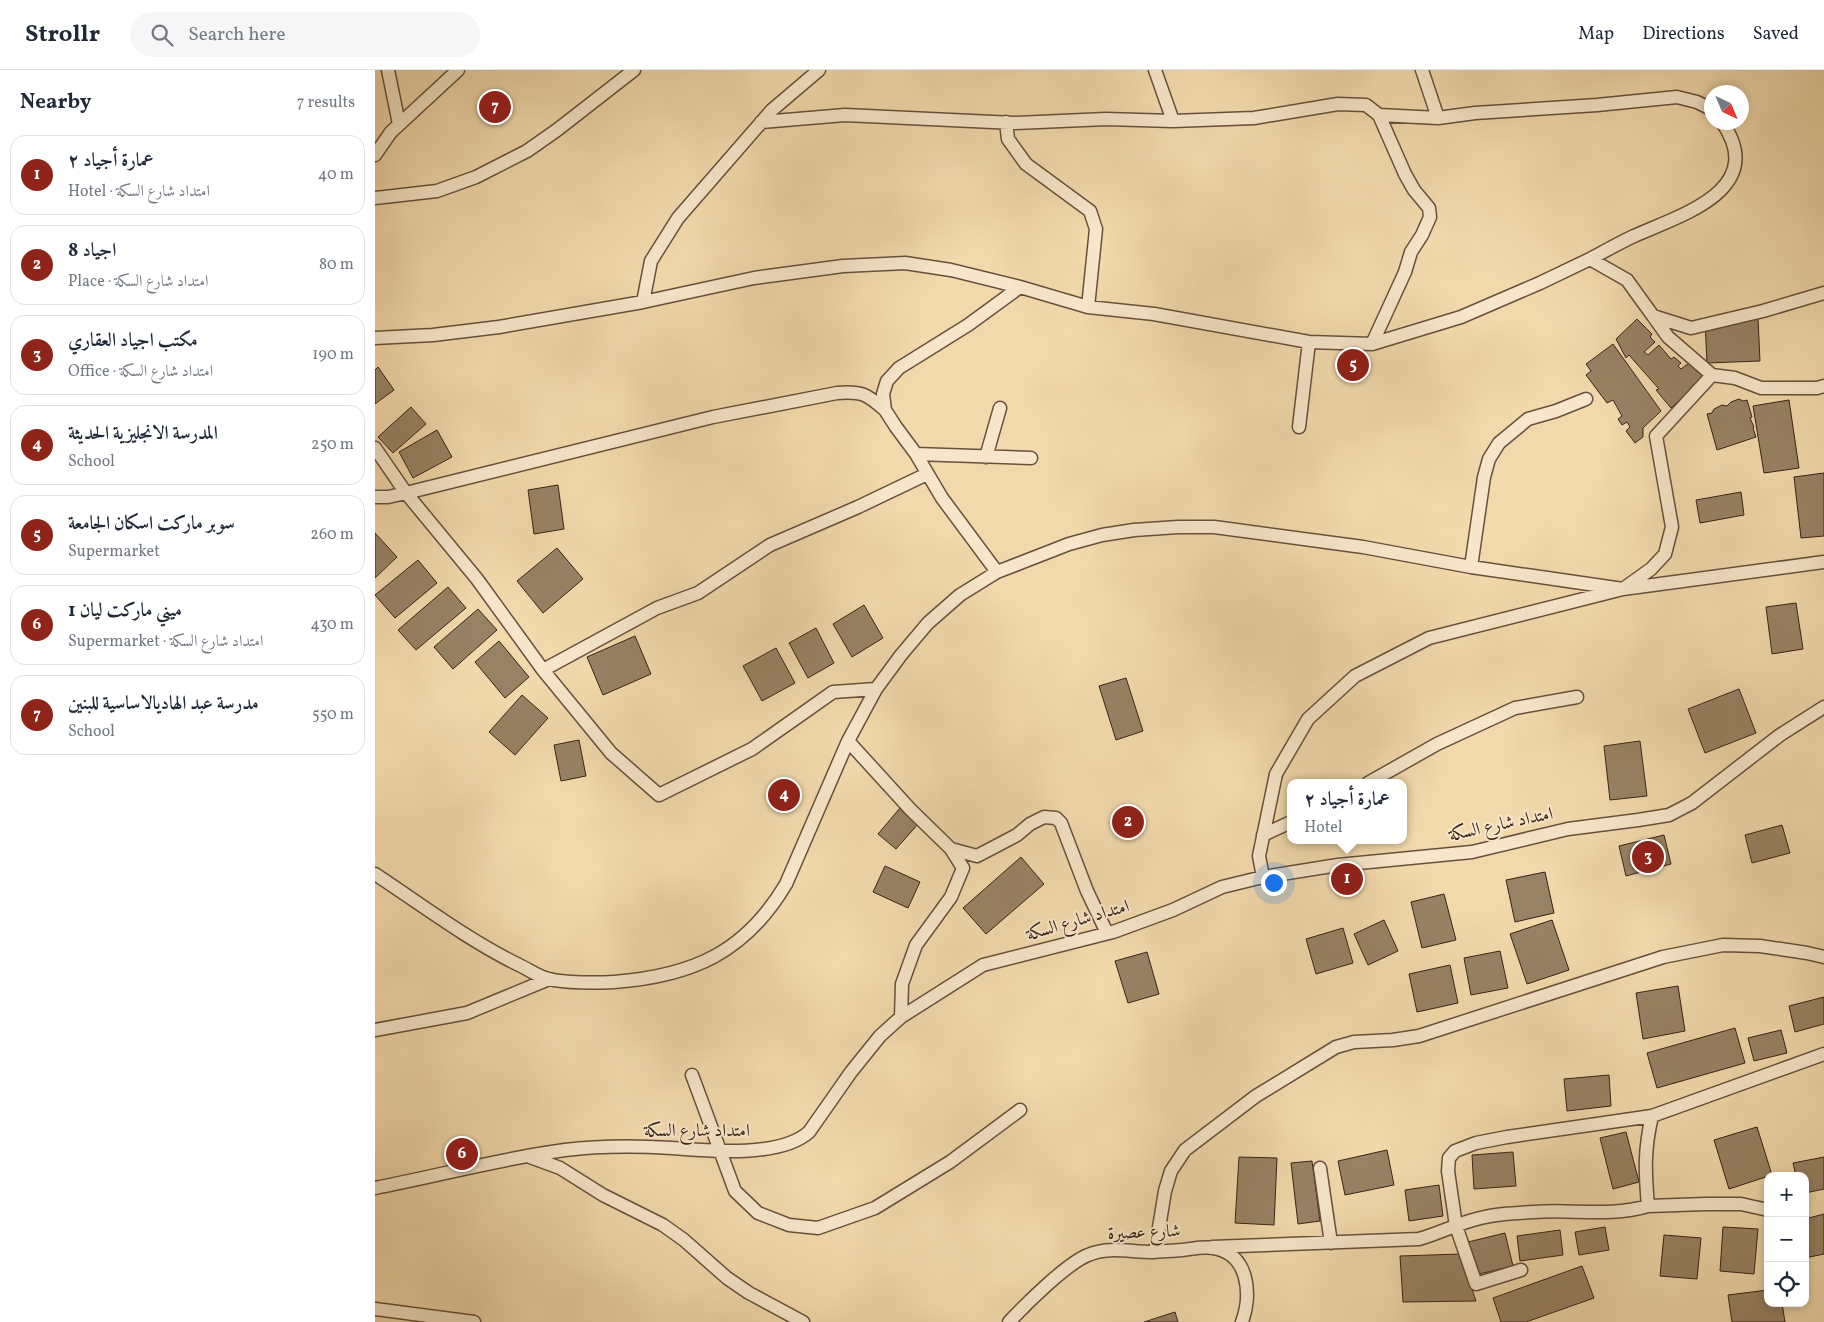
<!DOCTYPE html>
<html lang="en">
<head>
<meta charset="utf-8">
<style>
	body { margin:0; font-family:Vollkorn,Amiri,serif; background:#f6f6f7; color:#1f2937 }
	.controls { position:absolute; right:15px; bottom:15px; display:grid; overflow:hidden; border-radius:10px; box-shadow:0 2px 8px #0003 }
	.controls button { width:45px; height:45px; display:grid; place-items:center; padding:0; border:0; border-bottom:1px solid #e0e1e3; background:#fff; color:#1f2937; font:25px sans-serif }
	.compass { position:absolute; left:1329px; top:15px; width:45px; height:45px; border-radius:50%; background:#fff; box-shadow:0 2px 8px #0003; rotate:136deg }
	.you { position:absolute; left:898px; top:812px; width:18px; height:18px; margin:-12px; border:4px solid #fff; border-radius:50%; background:#1a73e8; box-shadow:0 0 0 8px #1a73e833 }
	.badge { display:grid; place-items:center; width:32px; height:32px; border-radius:50%; background:#8f2418; color:#fff; font-size:16px; font-weight:700 }
	.pin { position:absolute; translate:-50% -50%; border:2px solid #fff; box-shadow:0 1px 5px #0006 }
	.popup { position:absolute; left:912px; top:709px; width:120px; height:65px; box-sizing:border-box; display:grid; place-content:center; border-radius:10px; background:#fff; filter:drop-shadow(0 1px 4px #0005); font-size:16px; white-space:nowrap; color:#747a83 }
	.popup b { font-size:19px; color:#1f2937 }
	.popup::after { content:''; position:absolute; left:50%; top:100%; margin-left:-10px; border:10px solid transparent; border-top-color:#fff }
	.list { margin:0; padding:0; list-style:none }
	h2 { display:flex; justify-content:space-between; align-items:center; height:65px; margin:0; padding:0 20px; font-size:21px }
	h2 small { font-size:16px; font-weight:400; color:#747a83 }
	.list li { display:grid; grid-template-columns:32px 1fr auto; gap:15px; align-items:center; box-sizing:border-box; height:80px; margin:0 10px 10px; padding:0 10px; border:1px solid #e0e1e3; border-radius:15px }
	.list b { display:block; font-size:19px; white-space:nowrap }
	.list p { margin:0; font-size:16px; white-space:nowrap; color:#747a83 }
	.list em { font-size:16px; font-style:normal; color:#747a83 }
	.icon { flex:none; width:28px; height:28px; fill:none; stroke:currentColor; stroke-width:2; stroke-linecap:round; stroke-linejoin:round }
	.map { position:relative; flex:none; width:1449px; height:1252px; overflow:hidden }
	header { display:flex; align-items:center; gap:30px; box-sizing:border-box; height:70px; padding:0 25px; background:#fff; border-bottom:1px solid #e0e1e3 }
	header strong { font-size:24px }
	nav { display:flex; gap:28px; margin-inline-start:auto; font-size:18px }
	.search { width:350px; height:45px; background:#f6f6f7; display:flex; align-items:center; gap:12px; box-sizing:border-box; padding:0 18px; border-radius:28px; color:#747a83; font-size:19px }
	main { display:flex }
	aside { flex:1; background:#fff }
	.map>svg:first-child { display:block }
	.building { fill:#988264; stroke:#372316 }
	.lines { fill:none; stroke-linecap:round; stroke-linejoin:round }
	.street-casing { stroke:#66503c; stroke-width:15 }
	.street { stroke:#f7e6c9; stroke-width:12 }
	.labels { text-anchor:middle; dominant-baseline:central; stroke-width:4; stroke-linejoin:round; paint-order:stroke }
	.street-label { font-size:18px; fill:#372316; stroke:#f7e6c9 }
</style>
</head>
<body>
<header>
<strong>Strollr</strong>
<div class="search"><svg class="icon" aria-label="search" viewBox="0 0 24 24"><circle cx="10" cy="10" r="6"/><path d="M15 15l6 6"/></svg>Search here</div>
<nav><a>Map</a><a>Directions</a><a>Saved</a></nav>
</header>
<main>
<aside>
<h2>Nearby<small>7 results</small></h2>
<ul class="list">
<li><span class="badge">1</span><div><b>عمارة أجياد ٢</b><p>Hotel · امتداد شارع السكة</p></div><em>40 m</em></li>
<li><span class="badge">2</span><div><b>اجياد 8</b><p>Place · امتداد شارع السكة</p></div><em>80 m</em></li>
<li><span class="badge">3</span><div><b>مكتب اجياد العقاري</b><p>Office · امتداد شارع السكة</p></div><em>190 m</em></li>
<li><span class="badge">4</span><div><b>المدرسة الانجليزية الحديثة</b><p>School</p></div><em>250 m</em></li>
<li><span class="badge">5</span><div><b>سوبر ماركت اسكان الجامعة</b><p>Supermarket</p></div><em>260 m</em></li>
<li><span class="badge">6</span><div><b>ميني ماركت ليان 1</b><p>Supermarket · امتداد شارع السكة</p></div><em>430 m</em></li>
<li><span class="badge">7</span><div><b>مدرسة عبد الهاديالاساسية للبنين</b><p>School</p></div><em>550 m</em></li>
</ul>
</aside>
<div class="map">
<svg width="1449" height="1252" viewBox="0 0 1449 1252">
	<rect width="100%" height="100%" fill="#f2d9ac"/>
	<filter id="stains"><feTurbulence type="fractalNoise" baseFrequency=".004" numOctaves="4"/><feColorMatrix values="0 0 0 0 .2 0 0 0 0 .09 0 0 0 0 .02 0 0 0 .5 -.17"/></filter>
	<radialGradient id="worn" r=".72"><stop offset=".6" stop-color="#630" stop-opacity="0"/><stop offset="1" stop-color="#630" stop-opacity=".3"/></radialGradient>
	<path class="building" d="M1262 249 1277 264 1275 267 1280 272 1269 282 1273 285 1284 275 1296 289 1299 287 1306 293 1303 296 1306 299 1314 293 1331 307 1296 338 1281 320 1284 319 1254 285 1251 288 1241 269Z
		M1383 249 1385 291 1332 293 1330 252Z
		M1238 274 1286 341 1268 358V367L1260 373 1251 361 1255 357 1252 352 1247 355 1243 349 1247 346 1238 330 1232 333 1211 305 1216 301 1211 294Z
		M3 297 19 320 0 334V300Z
		M1364 329 1368 331 1372 330 1377 347 1375 348 1379 357 1378 358 1381 367 1342 380 1332 344 1337 343 1339 339 1347 335 1352 336 1356 332Z
		M1414 330 1424 398 1389 403 1378 336Z
		M36 337 51 354 18 383 3 367Z
		M62 360 77 387 38 408 24 382Z
		M1449 403V466L1426 468 1419 407Z
		M183 415 189 459 159 464 153 420Z
		M1366 422 1369 445 1325 453 1321 430Z
		M0 463 22 487 0 508Z
		M182 478 208 509 168 543 142 511Z
		M43 490 62 513 20 548 0 525Z
		M73 517 91 538 41 580 23 560Z
		M1421 533 1428 579 1397 584 1391 537Z
		M489 535 508 568 477 587 458 554Z
		M103 539 122 560 78 599 59 577Z
		M441 558 459 593 433 608 414 573Z
		M260 566 276 604 228 625 212 587Z
		M124 571 154 607 130 628 100 592Z
		M401 578 420 613 387 631 368 596Z
		M751 608 768 661 741 670 724 616Z
		M1364 619 1381 663 1330 683 1313 639Z
		M147 625 173 648 140 685 114 662Z
		M204 670 211 706 186 711 179 675Z
		M1265 671 1272 726 1235 730 1229 676Z
		M525 738 543 754 521 779 503 764Z
		M1407 755 1415 783 1377 793 1370 765Z
		M1289 765 1296 794 1251 806 1244 776Z
		M646 787 669 814 611 864 588 838Z
		M510 796 545 812 533 838 498 822Z
		M1170 802 1179 843 1140 852 1131 810Z
		M1069 824 1081 870 1047 878 1036 832Z
		M1009 850 1023 881 993 895 979 864Z
		M1177 850 1194 900 1152 914 1135 864Z
		M968 858 978 893 941 904 931 869Z
		M1125 881 1133 918 1096 925 1089 888Z
		M772 882 784 924 753 933 740 891Z
		M1075 895 1083 933 1042 942 1034 904Z
		M1303 916 1310 961 1268 969 1261 923Z
		M1449 927V954L1420 962 1414 936Z
		M1360 958 1370 993 1282 1018 1272 983Z
		M1406 960 1412 983 1379 991 1373 968Z
		M1234 1005 1236 1036 1192 1041 1189 1009Z
		M1382 1057 1397 1105 1354 1119 1339 1070Z
		M1251 1062 1264 1112 1238 1119 1225 1068Z
		M1012 1080 1019 1115 970 1125 963 1091Z
		M1138 1082 1141 1116 1099 1119 1097 1085Z
		M864 1087 902 1088 899 1155 860 1153Z
		M1449 1087V1119L1430 1123V1106H1421L1418 1093Z
		M937 1091 945 1151 923 1154 916 1093Z
		M1064 1115 1068 1146 1034 1151 1030 1120Z
		M1449 1144V1184L1430 1188V1149Z
		M1230 1157 1234 1180 1204 1185 1200 1162Z
		M1348 1157 1383 1159 1379 1204 1345 1201Z
		M1185 1160 1188 1185 1145 1191 1142 1166Z
		M1130 1163 1138 1196 1100 1205 1093 1172Z
		M1289 1165 1326 1168 1322 1209 1285 1206Z
		M1085 1184 1101 1231 1028 1232 1025 1186Z
		M1207 1196 1219 1228 1151 1252H1126L1118 1228Z
		M1393 1220V1233H1407L1410 1252H1357L1353 1225Z
		M800 1242 803 1252H769Z"/>
	<g class="lines">
		<g class="street-casing">
			<path id="street" d="M13 0 24 54
				M780 0 798 51
				M1047 0 1063 48
				M1004 45 1063 48 1100 43 1222 35 1302 27 1322 32 1336 39
				M386 52 470 45 639 53 731 49 798 51 879 48 963 34 991 35 1004 45 1030 104 1039 120 1054 138 1055 147 1047 165 1036 182 1030 202 997 274
				M631 52 633 69 651 94 715 141 721 159 713 237
				M0 85 16 62 83 0
				M0 128 62 121 101 107 152 81 182 60 259 0
				M1215 189C1230 181 1244 173 1259 166 1306 145 1394 120 1347 52
				M268 232 276 191 303 148 397 40 444 0
				M1278 246 1293 267 1337 305
				M0 268 58 265 124 257 268 232 379 208 468 196 530 193 576 200 645 217 713 237 779 244 934 272 997 274 1086 247 1165 213 1215 189 1252 210 1278 246 1316 258 1388 241 1449 223
				M924 357 934 272
				M0 378 31 423 102 509 168 600 236 683 284 725 377 679 458 622 501 619
				M541 384 656 388
				M611 387 625 338
				M0 427H13L31 423 338 347 462 323C487 321 492 324 510 340
				M1096 497 1109 407 1114 389 1124 373 1153 349 1181 341 1211 329
				M622 502 567 428 541 384 521 357 510 340 508 324 512 311 524 298 593 255 645 217
				M168 600 282 538 323 523 395 475 483 437 552 404
				M473 671 535 739 576 779 588 798 576 827 541 875 527 914 526 947
				M993 713 1062 674 1140 638 1202 627
				M888 765 916 752
				M576 779 602 786 642 765 655 754 669 747 681 748 686 753 712 821 732 863
				M0 804C47 835 93 870 144 895 153 899 164 907 174 909 189 913 223 913 239 912 317 906 370 883 411 814L473 671 501 619 526 585 553 553 585 525 622 502 694 474 727 465 759 460 803 457H839L988 477 1096 497 1248 519 1449 492
				M888 807 884 786 901 704 933 649 980 606 1054 568 1248 519 1276 499 1290 484 1297 457 1281 366 1337 305 1360 308 1386 318H1442L1449 316
				M0 960 92 943 174 909
				M317 1005 360 1121 383 1143 414 1155 443 1158 500 1138 575 1092 645 1040
				M155 1087 185 1098 228 1125 288 1155 309 1170 352 1208 374 1223 428 1252
				M945 1098 956 1173
				M0 1118C63 1106 127 1088 190 1080 222 1076 265 1076 297 1078 333 1081 405 1088 434 1062L476 1002 505 966 526 947 608 895 738 862 798 840 847 817 888 807 963 795 1097 782 1193 759 1263 750 1294 745 1317 733 1405 665 1449 637
				M1273 1136 1331 1134H1366L1393 1140
				M837 1177 1044 1169C1062 1164 1080 1155 1098 1150 1117 1144 1139 1143 1159 1142 1197 1139 1236 1147 1273 1136 1270 1102 1269 1080 1277 1046L1449 984
				M780 1182 790 1121 796 1101 810 1080 881 1026 961 977 979 972 1018 970 1044 966 1288 887 1348 875 1385 876 1432 883 1449 887
				M1146 1200 1101 1214 1081 1156 1073 1101 1074 1088 1080 1081 1101 1073 1132 1067 1277 1046
				M0 1239 99 1252
				M634 1252C651 1234 691 1194 713 1185 733 1176 755 1182 777 1182 787 1181 797 1181 807 1180 817 1179 828 1176 838 1178 874 1183 877 1225 867 1252"/>
		</g>
		<use href="#street" class="street"/>
	</g>
	<g class="labels">
		<g class="street-label">
			<text transform="translate(1126 755) rotate(-12)">امتداد شارع السكة</text>
			<text transform="translate(703 851) rotate(-16)">امتداد شارع السكة</text>
			<text x="322" y="1061">امتداد شارع السكة</text>
			<text transform="translate(769 1163) rotate(-2)">شارع عصيرة</text>
		</g>
	</g>
	<rect width="100%" height="100%" filter="url(#stains)"/>
	<rect width="100%" height="100%" fill="url(#worn)"/>
</svg>
<div class="controls">
<button>+</button>
<button>−</button>
<button><svg class="icon" aria-label="locate" viewBox="0 0 24 24"><circle cx="12" cy="12" r="6"/><path d="M12 2v4M12 18v4M2 12h4M18 12h4"/></svg></button>
</div>
<svg class="compass" viewBox="-18 -18 36 36"><path d="M0-13l5 13h-10z" fill="#e53935"/><path d="M0 13l5-13h-10z" fill="#747a83"/></svg>
<div class="you"></div>
<div class="pin badge" style="left:972px;top:809px">1</div>
<div class="popup"><b>عمارة أجياد ٢</b>Hotel</div>
<div class="pin badge" style="left:753px;top:752px">2</div>
<div class="pin badge" style="left:1273px;top:787px">3</div>
<div class="pin badge" style="left:409px;top:725px">4</div>
<div class="pin badge" style="left:978px;top:295px">5</div>
<div class="pin badge" style="left:87px;top:1084px">6</div>
<div class="pin badge" style="left:120px;top:37px">7</div>
</div>
</main>
</body>
</html>
